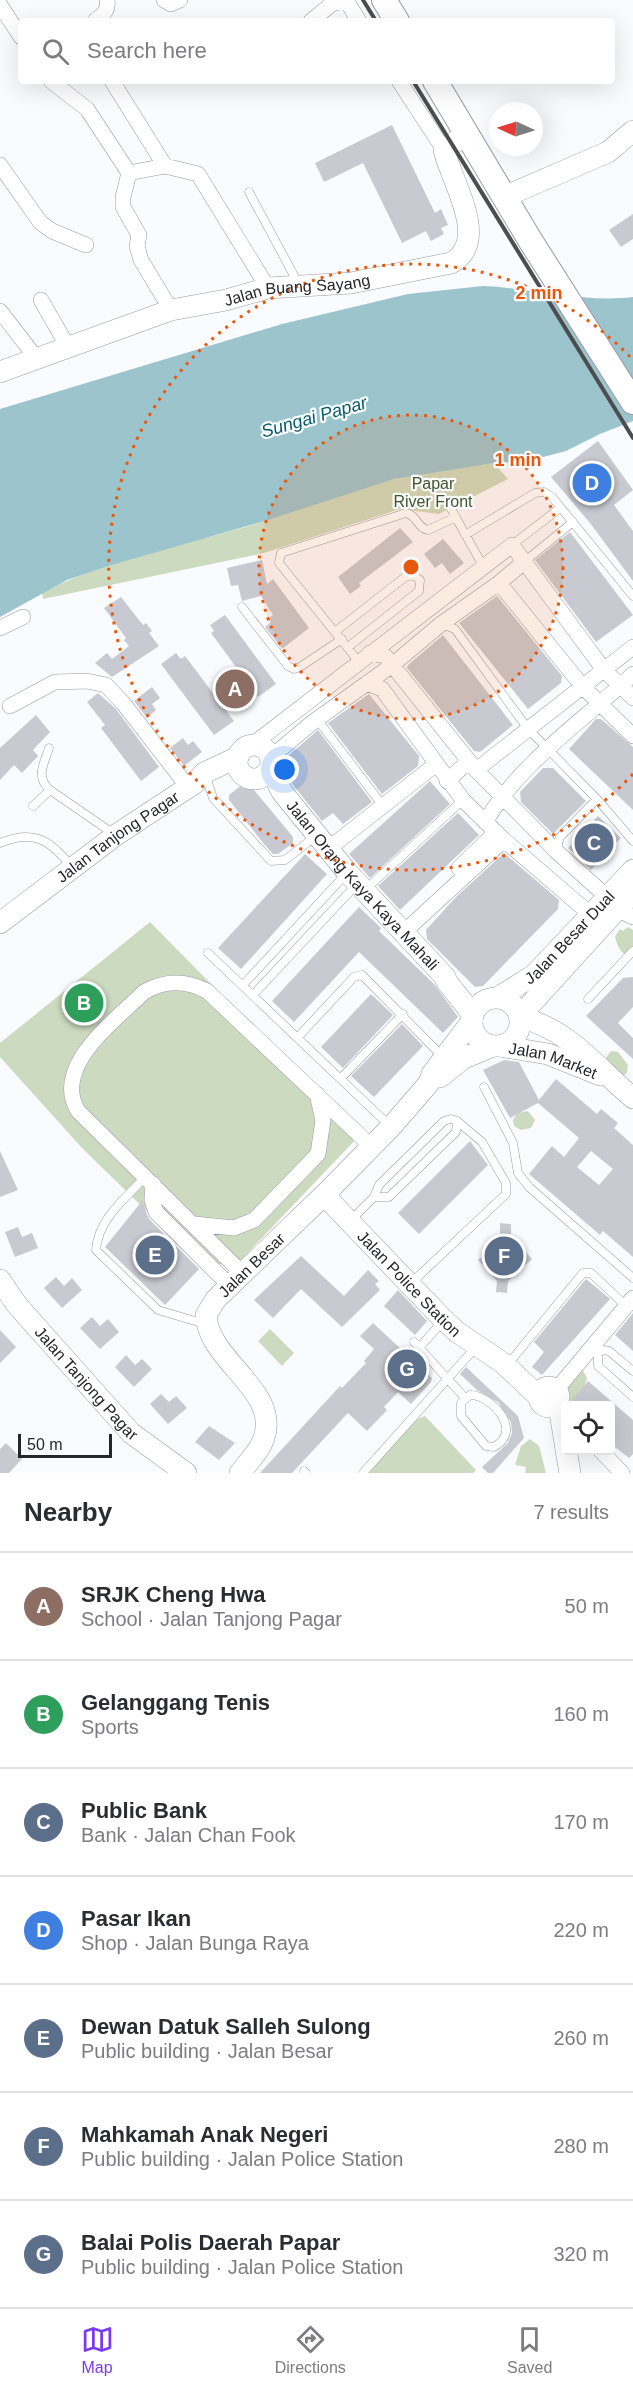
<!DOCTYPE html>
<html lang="en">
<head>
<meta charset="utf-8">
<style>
	body { margin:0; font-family:Helvetica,sans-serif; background:#f2f2f3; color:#2b2b33 }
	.controls { position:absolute; right:18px; bottom:18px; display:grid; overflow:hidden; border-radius:6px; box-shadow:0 6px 24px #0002 }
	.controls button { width:54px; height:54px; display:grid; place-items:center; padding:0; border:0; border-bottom:2px solid #e1e1e2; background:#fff; color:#2b2b33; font:30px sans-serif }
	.compass { position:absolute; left:489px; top:102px; width:54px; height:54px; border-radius:50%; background:#fff; box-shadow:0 6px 24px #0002; rotate:274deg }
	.scale { position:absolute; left:18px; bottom:15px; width:94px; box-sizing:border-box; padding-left:6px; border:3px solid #252629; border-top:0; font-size:16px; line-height:21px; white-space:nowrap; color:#252629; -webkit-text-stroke:4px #fafbfe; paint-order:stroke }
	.you { position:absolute; left:285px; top:770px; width:21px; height:21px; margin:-15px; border:4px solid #fff; border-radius:50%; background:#1a73e8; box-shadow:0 0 0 9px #1a73e833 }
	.badge { display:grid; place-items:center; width:39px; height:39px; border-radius:50%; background:#7c3aed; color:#fff; font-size:20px; font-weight:700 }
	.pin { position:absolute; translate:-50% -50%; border:3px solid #fff; box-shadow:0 2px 6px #0006 }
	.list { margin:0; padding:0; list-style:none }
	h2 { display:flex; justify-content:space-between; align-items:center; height:78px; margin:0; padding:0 24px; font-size:26px }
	h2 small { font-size:20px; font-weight:400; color:#7c7c81 }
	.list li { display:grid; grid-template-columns:39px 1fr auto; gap:18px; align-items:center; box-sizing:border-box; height:108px; padding:0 24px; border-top:2px solid #e1e1e2 }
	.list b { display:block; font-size:22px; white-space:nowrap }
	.list p { margin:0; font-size:20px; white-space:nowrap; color:#7c7c81 }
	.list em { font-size:20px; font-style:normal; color:#7c7c81 }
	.icon { flex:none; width:33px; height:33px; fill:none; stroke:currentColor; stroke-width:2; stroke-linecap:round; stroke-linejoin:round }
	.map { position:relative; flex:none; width:633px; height:1473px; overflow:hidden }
	.search { position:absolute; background:#fff; box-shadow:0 6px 24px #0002; left:18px; right:18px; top:18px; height:66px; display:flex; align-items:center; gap:15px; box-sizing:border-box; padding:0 21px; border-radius:6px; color:#7c7c81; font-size:22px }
	.sheet { height:834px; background:#fff }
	nav { display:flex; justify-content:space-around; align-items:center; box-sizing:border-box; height:84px; border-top:2px solid #e1e1e2; background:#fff; font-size:16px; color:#7c7c81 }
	nav a { display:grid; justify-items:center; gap:3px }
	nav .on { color:#7c3aed }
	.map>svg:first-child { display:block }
	.green { fill:#ccdbbf }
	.water { fill:#9cc4cc }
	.building { fill:#c9cad1; fill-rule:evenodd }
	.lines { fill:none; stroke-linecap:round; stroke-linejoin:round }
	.lane-casing { stroke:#999aa1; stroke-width:9 }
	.street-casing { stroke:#999aa1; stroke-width:16 }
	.secondary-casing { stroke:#999aa1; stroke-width:22 }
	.primary-casing { stroke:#999aa1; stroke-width:26 }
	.lane { stroke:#fff; stroke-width:8 }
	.street { stroke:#fff; stroke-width:15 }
	.secondary { stroke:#fff; stroke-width:21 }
	.primary { stroke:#fff; stroke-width:24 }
	.rail { stroke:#4c4d50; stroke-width:4 }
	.ring { fill:none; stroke:#e8590c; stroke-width:3; stroke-dasharray:3 6 }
	.labels { text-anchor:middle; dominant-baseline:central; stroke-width:4.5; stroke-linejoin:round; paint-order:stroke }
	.street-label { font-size:16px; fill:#252629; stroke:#fafbfe }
	.park-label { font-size:16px; fill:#405629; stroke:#fafbfe }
	.water-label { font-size:18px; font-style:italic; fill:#075c69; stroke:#fafbfe }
	.centre { fill:#e8590c; stroke:#fafbfe; stroke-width:3 }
	.ring-label { font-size:18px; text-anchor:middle; font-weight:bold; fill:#e8590c; stroke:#fafbfe; stroke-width:4.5; stroke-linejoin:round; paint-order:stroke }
</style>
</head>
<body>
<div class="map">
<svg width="633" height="1473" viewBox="0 0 633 1473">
	<rect width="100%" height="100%" fill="#fafbfe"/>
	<path class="green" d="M494 463 508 479 439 514 400 509 264 553 43 599 42 593C103 561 175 547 242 528 293 513 342 491 395 479 427 472 461 468 494 463Z
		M150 922 360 1135 236 1265 200 1263 82 1148 0 1057V1043Z
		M628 927 633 930V957C622 957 617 946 615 936L620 929 623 931Z
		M611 1051 618 1052 628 1065 627 1073 622 1077 605 1059Z
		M528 1111 535 1120 531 1128 521 1130 514 1126 513 1120 517 1113Z
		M270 1329 294 1353 282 1366 258 1341Z
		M582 1369 587 1378C584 1390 576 1399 564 1405L556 1390Z
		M425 1416 476 1470 473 1473H365L415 1420Z
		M530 1439 539 1446 546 1473H525L526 1467 515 1465 521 1446Z"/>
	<path class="water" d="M483 286C533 288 583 303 633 297V421L600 434 566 451 524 462 494 463 394 479 268 520 108 566 67 580 0 617V409L282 324 408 294Z"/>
	<path class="building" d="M392 125 435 213 441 209 448 225 441 228 444 234 431 241 426 231 402 243 363 163 324 182 315 163Z
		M633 214V239L621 247 609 230Z
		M598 441 633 490 614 505 633 531V581L590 523 551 477Z
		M400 528 413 542 359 583 361 586 350 594 338 577Z
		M570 532 633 615 596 642 535 560Z
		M443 539 464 563 450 574 442 563 435 568 424 554Z
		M262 560 267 584 273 579 309 628 282 649 265 627 271 622 268 619 273 615 261 596 242 601 238 585 231 586 227 568Z
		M497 596 562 676 561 683 528 709 459 623Z
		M121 597 143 625 146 623 152 631 149 633 159 646 112 677 95 663 107 653 112 659 129 646 124 640 126 638 104 608Z
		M225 615 276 684 258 697 211 633 214 631 210 625Z
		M443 635 513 725 480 752 474 751 407 668 408 665Z
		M176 653 181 659 185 656 234 721 214 735 161 664Z
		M152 687 160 698 152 704 156 710 147 718 134 701Z
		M98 693 116 709 159 767 141 781 101 728 105 725 87 702Z
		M369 694 419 756 418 766 382 794 328 723Z
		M36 715 50 732 33 750 38 756 22 773 14 765 0 780V748Z
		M596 719H601L633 747V810L569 749Z
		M318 730 372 802 343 824 333 813 322 821 293 785 281 762Z
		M183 738 188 745 193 741 202 752 184 766 170 748Z
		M543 768H553L586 801 553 834 521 802 520 792Z
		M430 781 450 804 370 878 349 854Z
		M244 783 249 784 293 837V843L278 854H273L264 844 229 800V795Z
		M458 813 479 835 400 910 378 886Z
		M598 816 621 838 591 870 568 848Z
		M504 853 559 900 558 909 483 986 475 987 427 939 426 930 455 898Z
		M305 854 327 874 241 969 218 948Z
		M359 907 381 928 379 931 435 985 458 1017 443 1033 359 952 294 1022 272 1001Z
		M633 977V1007L618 1023 633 1038V1059L586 1016 623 978Z
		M371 994 393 1015 343 1068 321 1047Z
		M402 1024 423 1046 374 1097 351 1076Z
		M504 1060 519 1062 539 1100 556 1079 597 1114 601 1109 618 1123 614 1128 633 1145V1257L603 1231 600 1235 529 1174 552 1146 564 1157 579 1138 538 1103 510 1118 483 1070ZM591 1151 613 1169 599 1185 577 1167Z
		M470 1141 488 1165 419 1234 398 1213Z
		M0 1151 18 1190 0 1197Z
		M142 1201 149 1219 199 1269 165 1305 105 1247Z
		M500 1223 511 1224V1236L532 1259 508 1281 507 1293 496 1292 497 1281 478 1260 491 1249 488 1245 500 1235Z
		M18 1227 22 1237 32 1233 38 1248 15 1257 5 1232Z
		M301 1256 344 1296 368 1270 379 1281 375 1284 380 1290 342 1327 301 1289 273 1318 254 1300Z
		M56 1277 64 1286 72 1278 82 1290 62 1308 44 1288Z
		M586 1279 610 1299 542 1375 532 1367 544 1352 534 1342Z
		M398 1290 427 1321 415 1335 384 1306Z
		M633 1313V1351L615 1335Z
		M92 1317 100 1326 108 1319 119 1332 100 1349 80 1328Z
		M373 1323 432 1378 431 1382 411 1404 398 1392 384 1407 387 1410 367 1431 348 1413 292 1473H260L340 1386 342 1388 366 1363 364 1361 374 1349 360 1336Z
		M0 1330 16 1347 0 1363Z
		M126 1355 135 1365 142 1359 152 1369 134 1387 115 1367Z
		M466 1367 518 1416 524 1438 493 1473H488L482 1467 508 1443 512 1433 511 1422 498 1402 477 1390 460 1374Z
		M588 1381 633 1420V1454L629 1458 610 1443V1406H572L571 1401Z
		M161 1394 169 1402 176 1396 187 1408 168 1424 150 1404Z
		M209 1426 235 1443 219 1460 195 1442Z
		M6 1443 22 1459 9 1473H0V1449Z"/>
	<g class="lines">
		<g class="lane-casing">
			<path id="lane" d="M249 192 298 283
				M450 507 483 566
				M465 535 535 493 544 492 552 497 633 596
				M512 545 560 508
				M524 562 573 522
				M242 607 288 666 294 669 300 667 342 639
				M441 624 455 629 528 729 597 799 633 841
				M336 631 405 577 413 575 420 580 419 591 348 647
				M359 662 279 563 281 553 406 513C417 515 417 528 428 530L456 517
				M315 722 320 723 383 806
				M49 748C44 764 35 777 50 790
				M208 783 213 798 271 861 285 860 316 836
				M33 806 50 790 114 834
				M0 843C34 829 50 840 71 866
				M556 851 560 837 597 799
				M366 889 463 800
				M208 953 390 1126
				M243 985 346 874
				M253 995 357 884
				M588 999 633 951
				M298 1037 354 977 362 975 443 1057
				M341 1078 403 1014
				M484 1087 513 1143 518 1173 529 1187 633 1278
				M146 1176C126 1198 98 1219 96 1250L158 1310 205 1324
				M351 1220 374 1197 379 1185 444 1121 451 1119 457 1121 456 1132 389 1197H374
				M410 1284 506 1194V1183L482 1142 457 1121
				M414 1342 465 1398
				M419 1348 442 1322
				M598 1353V1366L633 1397
				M598 1353 603 1350 609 1351 633 1371
				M509 1363 583 1273H591L626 1306
				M470 1395C489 1394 525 1430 494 1447L486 1446 461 1416V1403Z
				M304 1471 306 1473
				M363 1473 476 1347"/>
		</g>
		<g class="street-casing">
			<path id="street" d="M164 0 171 4 180 0
				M346 0 359 21
				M0 5 21 37
				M95 21C103 14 109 11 107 0
				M311 21 333 3 347 1
				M51 81 87 109 129 173 123 197V207L139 235 137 246 141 260 171 310
				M112 81 165 166
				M399 81 444 150
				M0 165 40 222 52 231 86 245
				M129 173 165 166 198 174 268 288
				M41 300 68 347
				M0 311 37 359
				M499 583 583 687 633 736
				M0 628 23 617
				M370 653 385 656 476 770 556 851 606 896
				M367 683 382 689 463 800 504 840 590 914
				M10 706 55 682 87 681 106 685 123 703 188 787
				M252 745 512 545 604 670 633 698
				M270 758 313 722 391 666 441 624 499 583 524 562
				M476 770 633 647
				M447 781 469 761
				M485 822C522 761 582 722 633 674
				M328 849 435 765
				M459 868 496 832
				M617 909 633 917
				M404 932 504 840
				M153 1184 152 1200 156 1212 230 1286
				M194 1224 234 1228 254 1220 318 1154 323 1120 317 1094
				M242 1273 78 1111C51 1066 116 1020 144 992 165 980 185 980 207 991L371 1146
				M556 1390 633 1298
				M600 1450 622 1473"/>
		</g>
		<g class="secondary-casing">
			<g id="secondary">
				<path d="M504 197 608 152 633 131"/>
				<path id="s1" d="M0 372 171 310 226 300 268 288 351 283 451 263C491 241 451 181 444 150L467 133"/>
				<circle cx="254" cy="762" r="17"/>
				<path id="s2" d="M270 768 282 792 347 872 445 977 447 982 473 1015"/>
				<path id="s3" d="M0 923 116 835 195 783 204 773 238 757"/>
				<path id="s4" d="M499 997 534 975 633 870"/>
				<circle cx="496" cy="1022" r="24"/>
				<path d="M520 1016 633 892"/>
				<path d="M521 1018C568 1028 598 1069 633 1098"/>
				<path id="s5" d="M499 1046 548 1054 600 1075"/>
				<path d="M440 1077 464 1058 493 1046"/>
				<path id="s6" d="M324 1195 444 1320 457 1332 503 1363 539 1397"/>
				<path id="s7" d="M0 1280 17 1305 131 1433 186 1473"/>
				<circle cx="549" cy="1397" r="10"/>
				<path d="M558 1400 566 1449"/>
				<path d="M566 1450 570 1473"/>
				<path id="s8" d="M240 1473C248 1462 260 1451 264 1438 280 1390 208 1361 206 1315L216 1299 324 1195 391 1127 429 1083 432 1074 472 1021"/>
			</g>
		</g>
		<g class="primary-casing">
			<path id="primary" d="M384 0 397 21
				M435 81 530 240 633 402"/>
		</g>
		<use href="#lane" class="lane"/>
		<use href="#street" class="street"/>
		<use href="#secondary" class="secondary"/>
		<use href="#primary" class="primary"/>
		<path class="rail" d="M363 0 376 21
			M413 81 633 438"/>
	</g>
	<circle cx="411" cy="567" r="152" fill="#e8590c" fill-opacity=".12"/>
	<g class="ring">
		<circle cx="411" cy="567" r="152"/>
		<path d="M633 774A303 303 0 1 1 633 360"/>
	</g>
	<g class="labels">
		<g class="street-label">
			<text stroke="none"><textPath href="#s1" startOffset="310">Jalan Buang Sayang</textPath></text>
			<text stroke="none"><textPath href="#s3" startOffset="146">Jalan Tanjong Pagar</textPath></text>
			<text stroke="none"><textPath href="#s2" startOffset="150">Jalan Orang Kaya Kaya Mahali</textPath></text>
			<text stroke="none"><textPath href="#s4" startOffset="93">Jalan Besar Dual</textPath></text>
			<text stroke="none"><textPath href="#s5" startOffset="56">Jalan Market</textPath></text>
			<text stroke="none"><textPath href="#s8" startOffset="252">Jalan Besar</textPath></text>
			<text stroke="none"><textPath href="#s6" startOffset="123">Jalan Police Station</textPath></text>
			<text stroke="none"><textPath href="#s7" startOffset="135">Jalan Tanjong Pagar</textPath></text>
		</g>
		<g class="park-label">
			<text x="433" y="483">Papar<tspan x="433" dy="18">River Front</tspan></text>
		</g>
		<g class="water-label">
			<text transform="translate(314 417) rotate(-16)">Sungai Papar</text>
		</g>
	</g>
	<circle cx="411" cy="567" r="9" class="centre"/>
	<g class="ring-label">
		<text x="539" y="299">2 min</text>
		<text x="518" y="466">1 min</text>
	</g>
</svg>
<div class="controls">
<button><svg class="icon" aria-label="locate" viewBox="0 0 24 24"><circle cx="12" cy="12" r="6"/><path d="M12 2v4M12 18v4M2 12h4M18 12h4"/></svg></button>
</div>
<svg class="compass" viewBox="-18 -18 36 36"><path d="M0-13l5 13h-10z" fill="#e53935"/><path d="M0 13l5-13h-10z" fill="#7c7c81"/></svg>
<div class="scale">50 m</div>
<div class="you"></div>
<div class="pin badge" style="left:235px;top:689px;background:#8d6e63">A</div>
<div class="pin badge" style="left:84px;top:1003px;background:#2e9e5b">B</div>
<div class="pin badge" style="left:594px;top:843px;background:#5c6f8a">C</div>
<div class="pin badge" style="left:592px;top:483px;background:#3f7fe0">D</div>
<div class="pin badge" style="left:155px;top:1255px;background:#5c6f8a">E</div>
<div class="pin badge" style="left:504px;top:1256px;background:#5c6f8a">F</div>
<div class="pin badge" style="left:407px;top:1369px;background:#5c6f8a">G</div>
<div class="search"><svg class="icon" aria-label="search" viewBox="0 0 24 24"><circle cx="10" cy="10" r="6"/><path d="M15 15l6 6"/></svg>Search here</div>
</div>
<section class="sheet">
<h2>Nearby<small>7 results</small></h2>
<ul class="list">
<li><span class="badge" style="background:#8d6e63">A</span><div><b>SRJK Cheng Hwa</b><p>School · Jalan Tanjong Pagar</p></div><em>50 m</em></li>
<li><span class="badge" style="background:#2e9e5b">B</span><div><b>Gelanggang Tenis</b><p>Sports</p></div><em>160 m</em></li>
<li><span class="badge" style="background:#5c6f8a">C</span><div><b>Public Bank</b><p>Bank · Jalan Chan Fook</p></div><em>170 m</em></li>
<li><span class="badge" style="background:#3f7fe0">D</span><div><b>Pasar Ikan</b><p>Shop · Jalan Bunga Raya</p></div><em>220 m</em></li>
<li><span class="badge" style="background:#5c6f8a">E</span><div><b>Dewan Datuk Salleh Sulong</b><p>Public building · Jalan Besar</p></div><em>260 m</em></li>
<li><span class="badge" style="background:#5c6f8a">F</span><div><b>Mahkamah Anak Negeri</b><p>Public building · Jalan Police Station</p></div><em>280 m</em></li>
<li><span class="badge" style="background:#5c6f8a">G</span><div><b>Balai Polis Daerah Papar</b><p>Public building · Jalan Police Station</p></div><em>320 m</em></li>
</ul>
</section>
<nav>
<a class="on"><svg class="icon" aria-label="map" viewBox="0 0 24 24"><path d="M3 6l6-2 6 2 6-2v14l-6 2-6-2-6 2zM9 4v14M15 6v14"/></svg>Map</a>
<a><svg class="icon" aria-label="directions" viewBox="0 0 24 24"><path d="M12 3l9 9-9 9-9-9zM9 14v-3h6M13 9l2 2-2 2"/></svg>Directions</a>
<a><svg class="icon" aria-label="saved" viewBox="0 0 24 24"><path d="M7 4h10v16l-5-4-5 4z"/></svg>Saved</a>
</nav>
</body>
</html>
